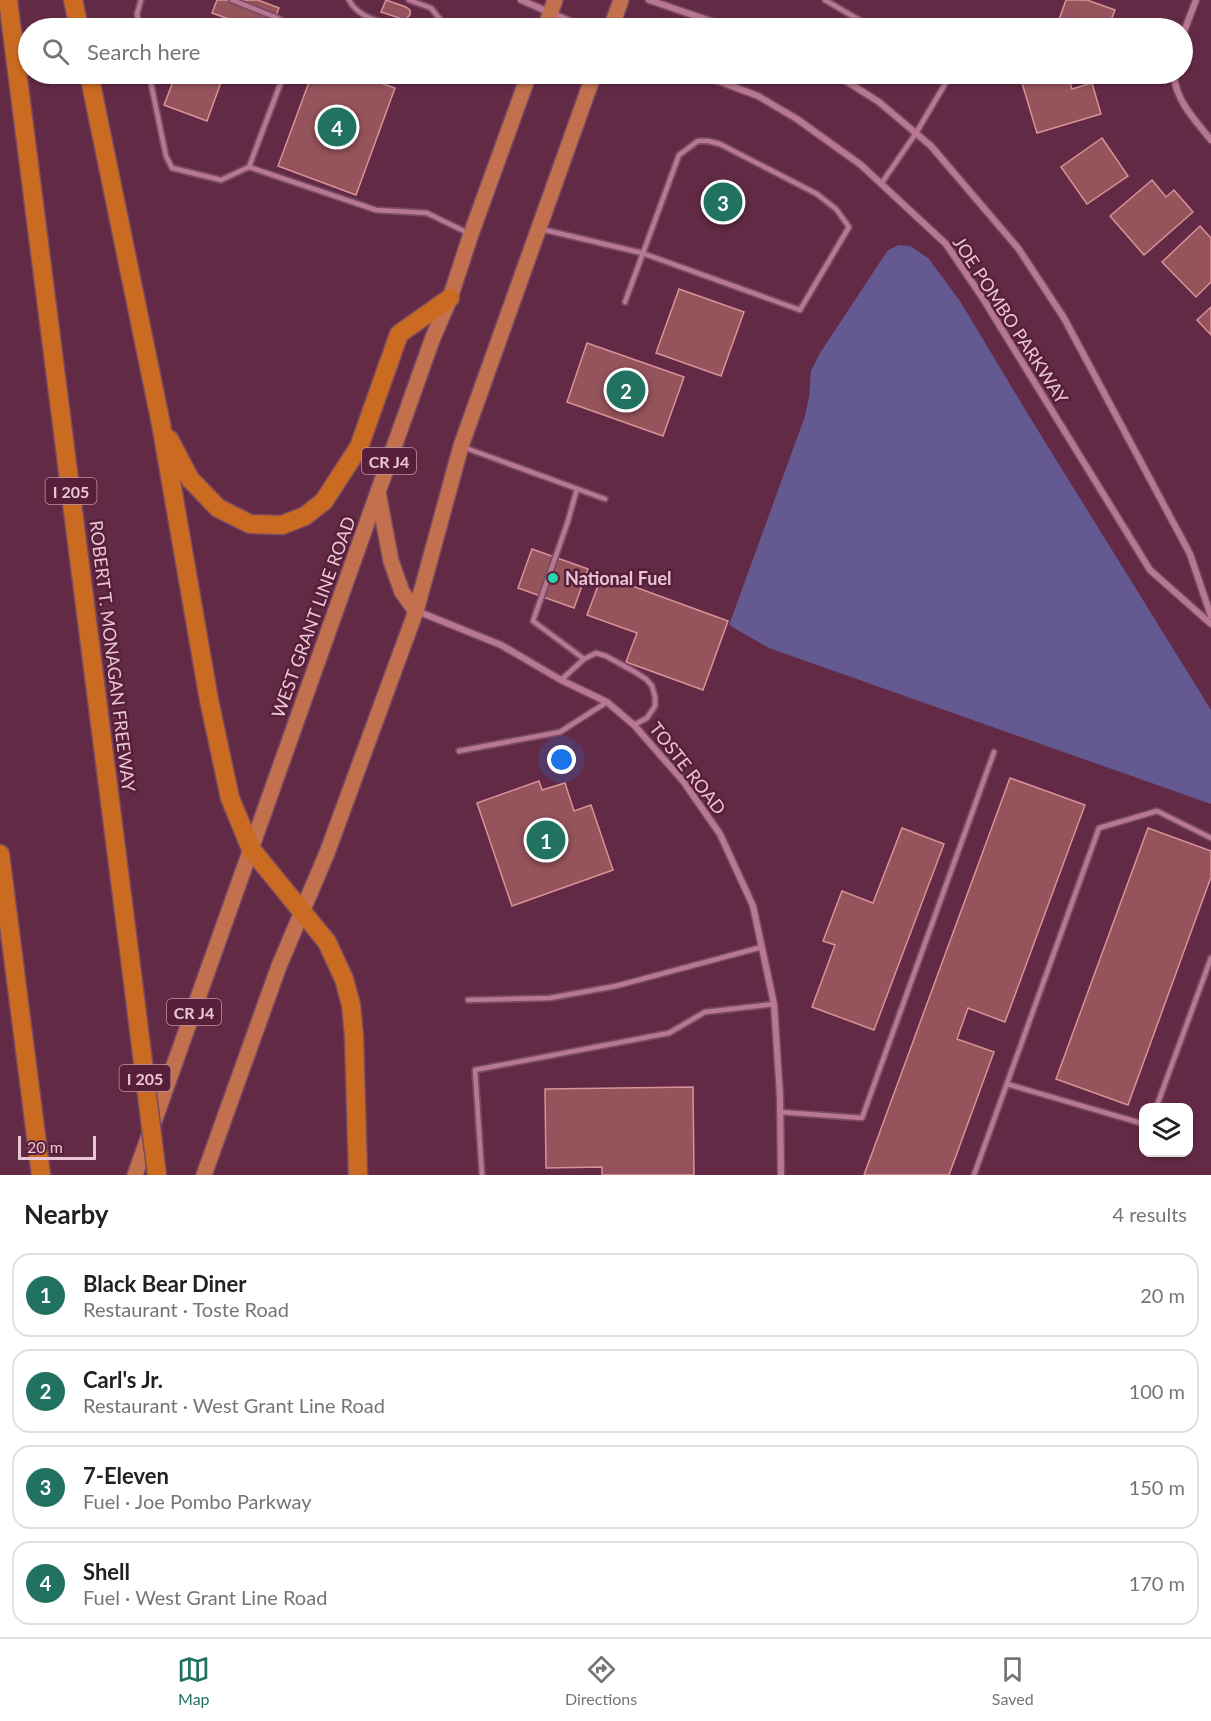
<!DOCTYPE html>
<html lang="en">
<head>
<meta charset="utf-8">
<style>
	body { margin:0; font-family:Lato,sans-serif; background:#f2f2f2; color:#202124 }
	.controls { position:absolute; right:18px; bottom:18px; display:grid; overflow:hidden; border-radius:12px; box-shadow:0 2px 4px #0004 }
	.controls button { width:54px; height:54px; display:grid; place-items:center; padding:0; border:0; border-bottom:2px solid #e0e0e0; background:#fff; color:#202124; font:30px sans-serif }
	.scale { position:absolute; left:18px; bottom:15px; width:78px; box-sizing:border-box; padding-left:6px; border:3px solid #eac6d4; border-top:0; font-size:16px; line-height:21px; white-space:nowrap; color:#eac6d4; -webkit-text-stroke:4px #571f3a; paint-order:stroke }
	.you { position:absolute; left:562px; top:760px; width:21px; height:21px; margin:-15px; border:4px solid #fff; border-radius:50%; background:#1a73e8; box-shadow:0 0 0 9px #1a73e833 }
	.badge { display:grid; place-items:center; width:39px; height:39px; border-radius:50%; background:#227262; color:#fff; font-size:20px; font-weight:700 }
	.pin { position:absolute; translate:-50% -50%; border:3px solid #fff; box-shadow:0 2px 6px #0006 }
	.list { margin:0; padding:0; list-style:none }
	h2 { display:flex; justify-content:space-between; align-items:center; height:78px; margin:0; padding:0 24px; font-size:26px }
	h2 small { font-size:20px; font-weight:400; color:#757577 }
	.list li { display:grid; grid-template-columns:39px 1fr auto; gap:18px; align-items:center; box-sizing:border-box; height:84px; margin:0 12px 12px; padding:0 12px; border:2px solid #e0e0e0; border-radius:18px }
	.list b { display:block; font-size:22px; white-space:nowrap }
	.list p { margin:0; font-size:20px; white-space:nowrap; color:#757577 }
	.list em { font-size:20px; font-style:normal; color:#757577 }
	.icon { flex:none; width:33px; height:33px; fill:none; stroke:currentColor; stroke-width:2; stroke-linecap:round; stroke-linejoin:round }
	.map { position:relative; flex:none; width:1211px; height:1175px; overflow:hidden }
	.search { position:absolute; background:#fff; box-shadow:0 2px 4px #0004; left:18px; right:18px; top:18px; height:66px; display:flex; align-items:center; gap:15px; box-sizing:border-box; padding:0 21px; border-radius:33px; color:#757577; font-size:22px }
	.sheet { height:462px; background:#fff }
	nav { display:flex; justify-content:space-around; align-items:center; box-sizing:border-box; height:84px; border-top:2px solid #e0e0e0; background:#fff; font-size:16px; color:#757577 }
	nav a { display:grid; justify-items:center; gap:3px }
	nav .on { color:#227262 }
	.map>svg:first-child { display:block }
	.green { fill:#655991 }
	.building { fill:#95535b; stroke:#da9299; stroke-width:1.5 }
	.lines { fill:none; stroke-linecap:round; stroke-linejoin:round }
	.lane-casing { stroke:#7a4a61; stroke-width:8 }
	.street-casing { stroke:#7a4a61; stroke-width:9 }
	.primary-casing { stroke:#7a4a61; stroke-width:18 }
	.highway-casing { stroke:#7a4a61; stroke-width:21 }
	.lane { stroke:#b87792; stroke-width:4.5 }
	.street { stroke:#b87792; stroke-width:6 }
	.primary { stroke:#c3704e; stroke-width:15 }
	.highway { stroke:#ca6b21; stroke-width:18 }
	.highway-bridge-casing { stroke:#7a4a61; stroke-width:21; stroke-linecap:butt }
	.highway-bridge { stroke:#ca6b21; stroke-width:18 }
	.poi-dot { fill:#25d5ae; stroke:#571f3a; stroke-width:2 }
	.labels { text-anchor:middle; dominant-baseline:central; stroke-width:5; stroke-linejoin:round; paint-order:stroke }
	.shield { fill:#571f3a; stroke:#be94a6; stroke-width:1.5 }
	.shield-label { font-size:16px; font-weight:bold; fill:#eac6d4 }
	.street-label { font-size:18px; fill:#eac6d4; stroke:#571f3a }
	.poi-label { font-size:18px; font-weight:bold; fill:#eac6d4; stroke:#571f3a; text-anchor:start }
</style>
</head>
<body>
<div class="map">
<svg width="1211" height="1175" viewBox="0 0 1211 1175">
	<rect width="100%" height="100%" fill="#632a45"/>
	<path class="green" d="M899 245 910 246 928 258 960 301 1029 416 1211 710V804L769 648 729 625 805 416 809 397 811 371 820 353 888 250Z"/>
	<path class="building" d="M217 0H258L279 8 271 28H254L212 13Z
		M386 0 406 7 410 10V15L405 20 381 12Z
		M1066 0H1087L1115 10 1108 28H1056Z
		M194 23 209 28H192Z
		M176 74H224L207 121 164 105Z
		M312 74H355L395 88 356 195 278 166Z
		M1053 74H1067L1072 89 1092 83 1101 114 1037 133 1022 83Z
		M1102 138 1128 176 1087 204 1061 167Z
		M1152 180 1166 197 1174 190 1193 212 1144 255 1110 216Z
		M1200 226 1211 238V282L1196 297 1162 262Z
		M679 289 744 312 721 376 656 353Z
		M1211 307V335L1197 320Z
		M587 343 684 377 663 436 567 402Z
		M532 549 588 569 574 608 518 588Z
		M602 575 728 621 703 690 626 662 637 633 587 615Z
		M1010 778 1085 805 1005 1022 968 1008 957 1039 994 1052 949 1175H864Z
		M539 781 542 790 565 783 574 811 591 805 613 870 512 906 477 803Z
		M902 828 944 844 874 1030 812 1007 835 945 823 941 842 891 873 903Z
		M1148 828 1211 851V877L1128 1105 1056 1079Z
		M693 1087 694 1175H602V1167L546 1168 545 1089Z"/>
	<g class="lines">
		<g class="lane-casing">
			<path id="lane" d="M232 0 275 17 297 28
				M349 0C358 18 382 22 399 28
				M409 0 431 8 447 28
				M825 0 873 28
				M140 28 137 14 141 0
				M149 74 166 156 172 168 221 180 249 167
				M284 74 249 167 376 210 427 213 468 233
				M417 74 427 77 432 74
				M508 74 523 79
				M881 184 916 133 951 74H949
				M541 229 642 253 800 310 849 227 836 209 817 194 720 144 708 141H698L679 155 625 302
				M463 447 605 499
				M577 489 567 524 533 621 584 659
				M561 680 584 659 596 653 606 656 635 672 646 679 652 686 655 697V706L647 718 634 725
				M459 751 560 732 607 702
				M468 1000 550 998 616 986 762 947
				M1007 1084 1144 1124
				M1156 1108 1211 958
				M780 1112 862 1118 994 752
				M482 1175 475 1070 669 1033 705 1012 774 1004
				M974 1175 1099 828 1157 811 1211 838"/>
		</g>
		<g class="street-casing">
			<path id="street" d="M521 0 586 28
				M649 0 731 28
				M1182 37 1196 0
				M700 74 758 96 797 119 861 165 946 244 982 297 1150 570 1211 624
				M835 74 879 102 931 146 1018 248 1064 318 1190 554 1211 616
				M1174 74C1175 100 1195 120 1211 140
				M417 611 501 645 561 680 607 702 634 725 683 781 720 834 753 906 774 1004 780 1096 781 1175"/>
		</g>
		<g class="primary-casing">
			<path id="primary" d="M545 28 555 0
				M611 28 621 0
				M378 492 391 561 402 592 416 611
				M135 1175 432 340 450 298 471 234 529 74
				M204 1175 279 966 327 853 416 611 461 446 594 74"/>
		</g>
		<g class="highway-casing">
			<path id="highway" d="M8 0 133 982
				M73 0 79 28
				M89 74 161 424 209 700 230 798 251 849 327 942 344 979 351 1005 354 1036 358 1175
				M169 439 190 479 218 508 250 524 282 525 305 516 324 501 359 447 399 334 450 298
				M0 854 41 1175"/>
		</g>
		<use href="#lane" class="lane"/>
		<use href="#street" class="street"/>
		<use href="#primary" class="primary"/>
		<use href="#highway" class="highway"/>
		<g class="highway-bridge-casing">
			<path id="highway-bridge" d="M133 982 157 1175"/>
		</g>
		<use href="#highway-bridge" class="highway-bridge"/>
	</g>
	<circle class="poi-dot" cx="553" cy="578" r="6"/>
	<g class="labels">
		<g class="shield">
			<rect x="362" y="448" width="54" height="26" rx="4.5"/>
			<rect x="45.5" y="478" width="51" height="26" rx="4.5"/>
			<rect x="167" y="999" width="54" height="26" rx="4.5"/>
			<rect x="119.5" y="1065" width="51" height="26" rx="4.5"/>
		</g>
		<g class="shield-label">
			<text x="389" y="461">CR J4</text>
			<text x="71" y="491">I 205</text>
			<text x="194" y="1012">CR J4</text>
			<text x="145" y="1078">I 205</text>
		</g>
		<g class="street-label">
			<text transform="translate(1011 320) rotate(57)">JOE POMBO PARKWAY</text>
			<text transform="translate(313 617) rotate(-70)">WEST GRANT LINE ROAD</text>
			<text transform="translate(113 656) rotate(83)">ROBERT T. MONAGAN FREEWAY</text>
			<text transform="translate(688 768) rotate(52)">TOSTE ROAD</text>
		</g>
		<g class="poi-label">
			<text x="565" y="578">National Fuel</text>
		</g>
	</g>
</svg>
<div class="controls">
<button><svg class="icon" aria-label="layers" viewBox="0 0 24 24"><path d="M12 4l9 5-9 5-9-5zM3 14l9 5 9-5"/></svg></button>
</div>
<div class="scale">20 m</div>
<div class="you"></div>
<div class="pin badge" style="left:546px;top:840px">1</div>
<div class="pin badge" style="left:626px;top:390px">2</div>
<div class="pin badge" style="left:723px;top:202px">3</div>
<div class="pin badge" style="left:337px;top:127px">4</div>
<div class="search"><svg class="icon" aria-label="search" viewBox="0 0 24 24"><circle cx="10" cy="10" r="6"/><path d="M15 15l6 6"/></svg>Search here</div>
</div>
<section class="sheet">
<h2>Nearby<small>4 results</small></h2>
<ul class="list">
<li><span class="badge">1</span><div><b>Black Bear Diner</b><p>Restaurant · Toste Road</p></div><em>20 m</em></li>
<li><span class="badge">2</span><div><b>Carl's Jr.</b><p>Restaurant · West Grant Line Road</p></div><em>100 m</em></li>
<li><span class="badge">3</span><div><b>7-Eleven</b><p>Fuel · Joe Pombo Parkway</p></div><em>150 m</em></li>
<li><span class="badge">4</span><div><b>Shell</b><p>Fuel · West Grant Line Road</p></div><em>170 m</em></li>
</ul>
</section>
<nav>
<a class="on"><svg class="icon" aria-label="map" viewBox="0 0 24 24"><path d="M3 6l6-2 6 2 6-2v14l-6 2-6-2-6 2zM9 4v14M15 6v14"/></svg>Map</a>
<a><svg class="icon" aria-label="directions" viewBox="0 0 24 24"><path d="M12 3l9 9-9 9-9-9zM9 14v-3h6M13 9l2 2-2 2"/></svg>Directions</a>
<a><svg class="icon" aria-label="saved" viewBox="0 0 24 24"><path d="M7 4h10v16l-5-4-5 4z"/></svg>Saved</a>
</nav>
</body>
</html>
